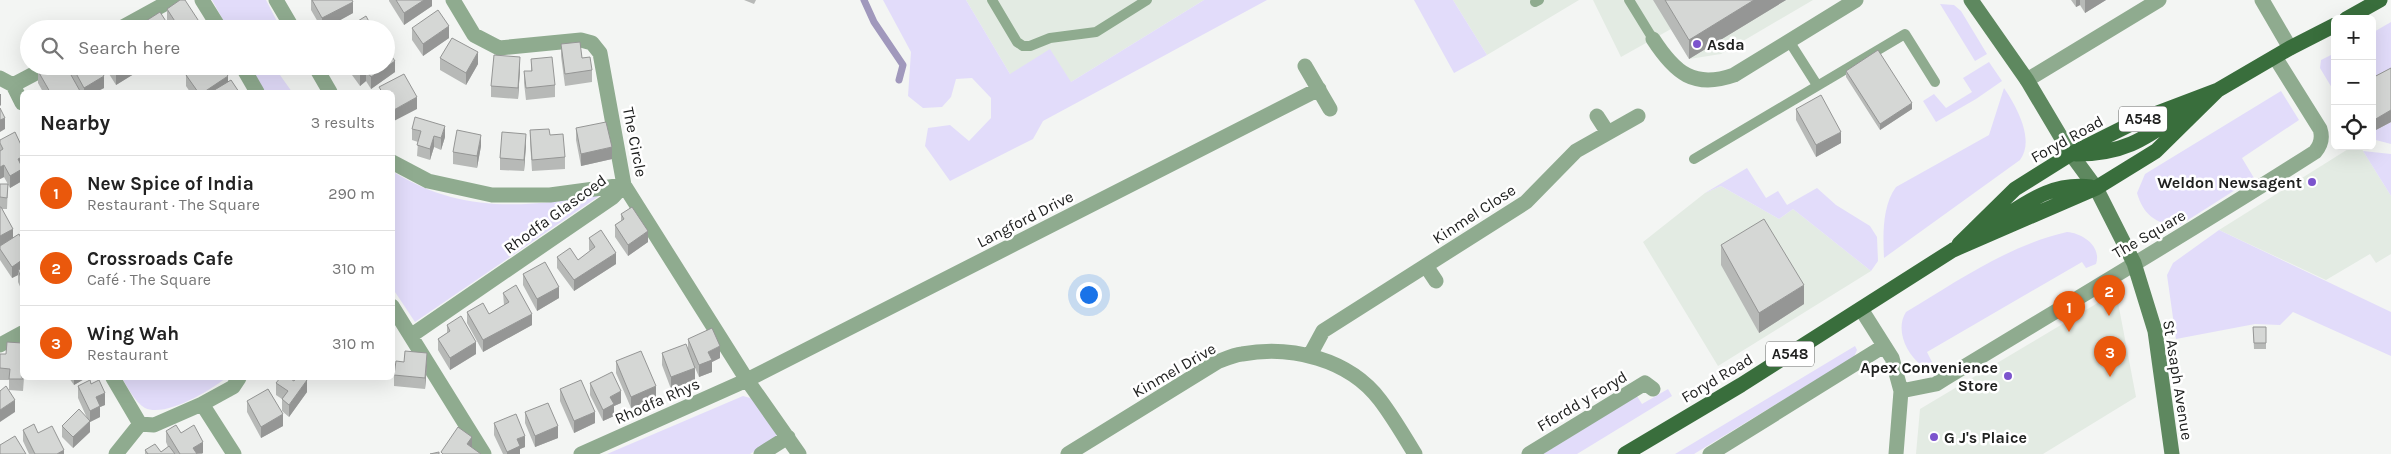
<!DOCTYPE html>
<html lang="en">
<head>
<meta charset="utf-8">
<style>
	body { margin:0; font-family:Karla,sans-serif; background:#f2f2f2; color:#222 }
	.controls { position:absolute; right:15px; top:15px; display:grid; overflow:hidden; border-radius:8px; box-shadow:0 5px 20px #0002 }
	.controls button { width:45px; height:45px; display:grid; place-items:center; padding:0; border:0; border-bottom:1px solid #e0e0e0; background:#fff; color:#222; font:25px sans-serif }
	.you { position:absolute; left:1088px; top:294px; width:18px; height:18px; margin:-12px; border:4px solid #fff; border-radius:50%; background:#1a73e8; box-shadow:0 0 0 8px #1a73e833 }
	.badge { display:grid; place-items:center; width:32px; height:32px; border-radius:50%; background:#ea580c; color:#fff; font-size:16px; font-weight:700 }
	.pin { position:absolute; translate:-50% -41px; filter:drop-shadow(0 1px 2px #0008) }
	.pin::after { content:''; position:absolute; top:26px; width:18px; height:15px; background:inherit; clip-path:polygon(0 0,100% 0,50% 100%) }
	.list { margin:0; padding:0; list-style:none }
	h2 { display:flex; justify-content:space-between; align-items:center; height:65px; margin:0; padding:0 20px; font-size:21px }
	h2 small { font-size:16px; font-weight:400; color:#767676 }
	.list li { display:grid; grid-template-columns:32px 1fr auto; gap:15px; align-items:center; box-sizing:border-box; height:75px; padding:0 20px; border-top:1px solid #e0e0e0 }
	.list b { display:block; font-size:19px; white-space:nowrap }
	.list p { margin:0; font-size:16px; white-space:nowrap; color:#767676 }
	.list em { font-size:16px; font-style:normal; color:#767676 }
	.icon { flex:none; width:28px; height:28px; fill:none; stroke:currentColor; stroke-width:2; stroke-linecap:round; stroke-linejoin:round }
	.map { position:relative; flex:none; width:2391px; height:454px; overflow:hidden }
	.search { position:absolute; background:#fff; box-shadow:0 5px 20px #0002; left:20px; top:20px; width:375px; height:55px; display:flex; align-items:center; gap:12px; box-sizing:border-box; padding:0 18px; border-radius:28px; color:#767676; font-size:19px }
	.panel { position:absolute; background:#fff; box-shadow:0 5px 20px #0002; left:20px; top:90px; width:375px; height:290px; border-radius:8px }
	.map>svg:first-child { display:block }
	.built { fill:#e3ebe3 }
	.green { fill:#e2dcfa }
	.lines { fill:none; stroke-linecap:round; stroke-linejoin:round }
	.stream { stroke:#a098bc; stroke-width:7 }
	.lane { stroke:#8fab8f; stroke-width:10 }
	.street { stroke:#8fab8f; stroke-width:15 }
	.secondary { stroke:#5e885f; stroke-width:15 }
	.primary { stroke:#396e3c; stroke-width:15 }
	.wall { fill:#b7b9b7 }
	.shaded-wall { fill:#959695 }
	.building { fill:#d5d7d5; stroke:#959695 }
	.poi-dot { fill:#7c54cd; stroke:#fff; stroke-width:2 }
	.labels { text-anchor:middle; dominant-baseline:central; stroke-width:5; stroke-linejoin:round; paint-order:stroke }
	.shield { fill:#fff; stroke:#636463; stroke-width:1 }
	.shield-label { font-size:15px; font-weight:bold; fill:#202120 }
	.poi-label { font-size:16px; font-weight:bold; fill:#202120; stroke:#fff; text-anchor:start }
	.street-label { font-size:16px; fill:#202120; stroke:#fff }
</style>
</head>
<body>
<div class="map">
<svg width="2391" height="454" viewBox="0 0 2391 454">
	<rect width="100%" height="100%" fill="#f3f5f3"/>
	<path class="built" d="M966 0H1204L1071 82 1010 74Z
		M1453 0H1579L1487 55Z
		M1593 0H1813L1721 54 1689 59 1671 29 1621 57Z
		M2353 146H2360L2391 196V254L2376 263 2370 254 2326 280 2219 230Z
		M1721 186 1779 219 1793 209 1871 271 1718 366 1643 242 1705 193Z
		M2116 292 2136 397 2043 454H1916L1920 409Z"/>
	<path class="green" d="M212 0H266L281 29H228Z
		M883 0H966L1010 74 1050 49 1071 82 1204 0H1267L1043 121 1033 139 950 181 925 146 928 128 950 125 969 141 991 118V98L972 78 956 79 951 97 942 107 923 108 908 96 911 52Z
		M1414 0H1453L1487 55 1454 73Z
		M1940 4 1954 5 1961 11 1987 54 1975 61Z
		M2391 22V80L2372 90V33Z
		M2335 53V93L2320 68 2321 60Z
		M1989 62 2002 81 1976 99 1936 122 1923 101 1934 94 1946 108 1972 92 1963 78Z
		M248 66H292L280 75 292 92H265Z
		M2004 88C2017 107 2035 140 2020 160L1884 258C1883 236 1882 206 1896 187L1989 135Z
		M2281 91 2299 120 2242 158 2254 178 2177 227C2155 223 2143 214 2137 193L2145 174Z
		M2391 122V144L2372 139V132Z
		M2363 151 2391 154V196Z
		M1747 168 1766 198 1778 191 1787 205 1817 188 1836 205 1870 226 1877 237 1878 261 1871 271 1793 209 1779 219 1721 186 1705 193Z
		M392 171C461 214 526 208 602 194L415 322 393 289Z
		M2219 230 2391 312V356L2293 312 2280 325 2255 324 2176 339 2167 275 2173 263Z
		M2067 232C2082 233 2102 246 2096 264L2086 268 2082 262 1927 352 1933 364 1921 365C1906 353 1895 329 1906 312 1956 282 2009 245 2067 232Z
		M1855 346 1857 350 1854 357 1694 454H1675Z
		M122 378H226C211 390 165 418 145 408 135 402 128 388 122 378Z
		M1668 389 1672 396 1577 454H1543L1637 396 1642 404Z
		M743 396 754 399 778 432 775 439 750 454H607Z"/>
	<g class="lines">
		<path class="stream" d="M864 0 874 22 903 65 899 80"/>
		<path class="lane" d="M992 0 1017 42 1023 46H1030L1050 38 1096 32 1147 0
			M1629 0 1653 39
			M1535 2 1539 0
			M1789 41 1817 85
			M1694 159 1905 34 1935 82"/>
		<path class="street" d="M202 0 220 29
			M276 0 293 29
			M453 0 474 35 499 48 581 40 592 43 600 53 624 185 747 380 799 454
			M2262 0 2290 48
			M119 29 172 0
			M1653 39C1675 73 1694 89 1734 75L1856 0
			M242 66 257 92
			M315 66 330 92
			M1305 66 1330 109
			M0 78 13 85 22 103
			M2027 80 2159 0
			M13 85 49 66
			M1597 116 1608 133
			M392 162 428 181 492 195H550L624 185 613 197 412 335
			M1426 266 1436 281
			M392 306 484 454
			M1861 309 1892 358 1901 391 1896 454
			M0 345 22 333
			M1310 355 1323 331 1526 202 1576 151 1638 116
			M113 378 140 424 154 425 202 404
			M1901 391 1936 384C2062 307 2190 232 2315 152 2321 145 2323 138 2320 129L2275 57
			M116 454 140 424
			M234 454 202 404 233 387 239 378
			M581 454 747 380 1319 89
			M761 454 788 437
			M1068 454 1217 362C1225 359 1233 355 1242 354 1291 345 1349 359 1380 400 1393 417 1404 436 1415 454
			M1529 454 1645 383 1653 389
			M1710 454 1884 346"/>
		<path class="secondary" d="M1971 0 2027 80 2071 154 2096 188 2134 263 2155 331 2172 454"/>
		<path class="primary" d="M2346 19 2380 0
			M2076 154C2129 154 2149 135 2191 107
			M1990 226C2024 205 2049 182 2091 187
			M1959 244 2015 189 2071 154 2139 120 2218 90 2290 48 2335 25
			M1625 454 1741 385 1953 250 2096 188 2156 151 2218 90"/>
	</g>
	<path class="wall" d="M311 0H352L353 13 324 29H322L311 10Z
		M389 0H432V6L404 25 389 1Z
		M744 0H756L754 4Z
		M1653 0H1786L1689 59Z
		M2071 0H2106L2085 13 2080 5 2076 7Z
		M167 9 202 29H172L167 20Z
		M412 28 449 38 423 56 412 40Z
		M561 44 582 58 592 70V82L565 86 561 56Z
		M440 58 478 64 466 85 440 70Z
		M531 59 555 85V97L526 100 524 83V71H531Z
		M70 66H98L104 88 96 92H81L80 91V92H43L38 83V71L70 73Z
		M104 66H142V69L116 85Z
		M352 66H386L395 72 371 89 366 81 360 86 352 75Z
		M2391 68V122L2374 131 2372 129V78Z
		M520 69 518 99 491 97V86Z
		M1846 71 1912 109 1880 130 1846 77Z
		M186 75 228 81 239 92H190L186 86Z
		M1796 109 1841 143 1816 157 1796 120Z
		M576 128 612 159 581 166 576 140Z
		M412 129 445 137 441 150 434 147 430 160 417 156 418 142 412 140Z
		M530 130 550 135 565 157V169L532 171 530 142Z
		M0 140 22 147V181L10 188 4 177 0 179Z
		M526 145 524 171 500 170V158Z
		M481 146 477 168 453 164V152Z
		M0 184H8L7 209H2L13 237 22 240V291L18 282V275L12 278 0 260Z
		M621 214 648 242 628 256 615 237V225L621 221Z
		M589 238 616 264 574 291 557 268V257L578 260 590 251 589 250Z
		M1721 245 1804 304 1759 333 1721 265Z
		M523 274 559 298 537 311 523 285Z
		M503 293 532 325 483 352 467 323V312L489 314 504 305Z
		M447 325 476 354 450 370 438 350V339L447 333Z
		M2253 327 2266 343V349H2254Z
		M688 339 720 358 712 362V372L699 377 690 356 695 380 671 389 662 365V353L688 349Z
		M0 354H6L24 378 23 391 9 390V380H0Z
		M616 361 656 398 631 408 616 373Z
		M427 365 425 389 394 386V375Z
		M69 378H86L74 385Z
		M276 383 307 392 289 417 282 411V399L276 395Z
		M590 383 621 403 614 406V416L603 421 590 395Z
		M91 384 105 405 100 407V417L90 422V432L73 448 62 437V426L87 418 78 398V386Z
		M560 389 595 423 574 433 560 401Z
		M247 401 283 426 261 438 247 412Z
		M525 412 558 438 535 447 525 423Z
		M494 423 525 447 520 449V454H503L494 435Z
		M23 430 38 433 64 454H29L23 441Z
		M166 431 181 433 203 453 202 454H145V450L161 452 168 447 166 442Z"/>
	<path class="shaded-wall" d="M424 0H432V6L404 25V13Z
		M1754 0H1786L1689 59V40Z
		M2076 0H2080V5L2076 7Z
		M2085 0H2106L2085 13Z
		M353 2V13L324 29H322V18Z
		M449 26V38L423 56V44Z
		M478 52V64L466 85V73Z
		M520 57V69L518 99V88Z
		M395 61V72L371 89V77Z
		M127 66H142V69L116 85V73Z
		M366 70V81L360 86V75Z
		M104 76V88L96 92H84V88Z
		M228 76V88L221 92H204Z
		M0 94H1V105L0 106Z
		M417 97V109L392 122V111Z
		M1912 103V109L1880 130V124Z
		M2391 110V122L2374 131V120Z
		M5 118V129L0 132V120Z
		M445 126V137L441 150V138Z
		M1841 132V143L1816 157V145Z
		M526 134V145L524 171V160Z
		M481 135V146L477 168V156Z
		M434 136V147L430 160V149Z
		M612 147V159L581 166V154Z
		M22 157V168L18 159Z
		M4 165V177L0 179V167Z
		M22 169V181L10 188V176Z
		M13 229V241L0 248V236Z
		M648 231V242L628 256V245Z
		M616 253V264L574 291V280Z
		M22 260V272L18 270V275L12 278V267Z
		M1804 285V304L1759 333V313Z
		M559 287V298L537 311V299Z
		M532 314V325L483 352V340Z
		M394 336V348L392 349V337Z
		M476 342V354L450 370V358Z
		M720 346V358L712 362V372L699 377V365L708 352Z
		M427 353V365L425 389V378Z
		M695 368V380L671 389V377Z
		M74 378H86L74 385Z
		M307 380V392L289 417V405Z
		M656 386V398L631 408V397Z
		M621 391V403L614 406V416L603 421V410L610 397Z
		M105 393V405L100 407V417L90 422V432L73 448V437L90 421V411L96 397Z
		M15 400V412L0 422V410Z
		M595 412V423L574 433V421Z
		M283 414V426L261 438V427Z
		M558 426V438L535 447V436Z
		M525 436V447L520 449V454H507V452L517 439Z
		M472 437V448L467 444Z
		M203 442V453L193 454V448Z
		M64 450V454H57Z"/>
	<path class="building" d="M180 0H185L202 26 198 29H180L167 9Z
		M312 0H352L353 2 322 18Z
		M396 0H424L404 13Z
		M1665 0H1754L1689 40Z
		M438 10 449 26 423 44 412 28Z
		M160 12 171 29H144L141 24Z
		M366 16 373 29H345Z
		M452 38 478 52 466 73 440 58Z
		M580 42 582 58 590 57 592 70 565 74 561 44Z
		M386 48 395 61 371 77 366 70 360 75 354 66H386Z
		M1878 50 1912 103 1880 124 1846 71Z
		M494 55 520 57 518 88 491 86Z
		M552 57 555 85 526 88 524 71H532L531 59Z
		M47 66H66L80 91 77 92H50L38 71Z
		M72 66H98L104 76 84 88Z
		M111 66H127L116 73Z
		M199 66H221L228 76 204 92H198L186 75Z
		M2391 68V110L2374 120 2372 117V78Z
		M404 74 417 97 392 111V92H382L379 87Z
		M231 80 239 92H211Z
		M1821 95 1841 132 1816 145 1796 109Z
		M0 108 5 118 0 120Z
		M415 117 445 126 441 138 434 136 430 149 417 145 421 131 412 129Z
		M606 122 612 147 581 154 576 128Z
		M549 129 550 135 563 134 565 157 532 160 530 130Z
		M457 130 481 135 477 156 453 152Z
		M15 132 22 147V157L18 159 22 167V169L10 176 4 165 0 167V151L3 149 0 143V140Z
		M502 132 526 134 524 160 500 158Z
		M0 184H8L7 198 0 197Z
		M0 207H1L13 229 0 236Z
		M632 207 648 231 628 245 615 225 624 219 621 214Z
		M1764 219 1804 285 1759 313 1721 245Z
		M601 230 616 253 574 280 557 257 570 248 578 260 595 247 589 238Z
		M19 234 22 240V260L12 267 0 249V246Z
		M545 262 559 287 537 299 523 274Z
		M22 268V280L18 270Z
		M516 285 532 314 483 340 467 312 483 303 489 314 509 302 503 293Z
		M461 316 476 342 450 358 438 339 450 331 447 325Z
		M2253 327H2266V343H2254Z
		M712 328 720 346 708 352 712 360 699 365 688 339Z
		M7 342 22 343V378H23V379H9L10 369 0 368V354H6Z
		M686 344 695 368 671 377 662 353Z
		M405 351 427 353 425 378 394 375 396 361 404 362Z
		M641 351 656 386 631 397 616 361Z
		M612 372 621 391 610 397 614 404 603 410 590 383Z
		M280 378H289L294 381 296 378H303L307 380 289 405 282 399 288 391 276 383Z
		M90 380 91 384 99 380 105 393 96 397 100 406 90 411 78 386Z
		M581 380 595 412 574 421 560 389Z
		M6 386 15 400 0 410V391Z
		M268 389 283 414 261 427 247 401Z
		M548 403 558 426 535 436 525 412Z
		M79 409 90 421 73 437 62 426Z
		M516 414 525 436 517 439 520 446 507 452 494 423Z
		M34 424 38 433 52 426 64 450 57 454H35L23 430Z
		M176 425 181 433 194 425 203 442 193 448 197 454H180L166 431Z
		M458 427 472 437 467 444 481 454H443L441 452Z
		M15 436 26 454H0V445Z
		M155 444 161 452 169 446 175 454H148L145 450Z
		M439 452V454H430Z"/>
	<g class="poi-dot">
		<circle cx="1697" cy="44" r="5"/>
		<circle cx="2312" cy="182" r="5"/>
		<circle cx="2008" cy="376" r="5"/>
		<circle cx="1934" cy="437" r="5"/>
	</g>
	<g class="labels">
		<g class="shield">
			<rect x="2119" y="106.5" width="48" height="25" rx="4"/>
			<rect x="1766" y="341.5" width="48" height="25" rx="4"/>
		</g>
		<g class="shield-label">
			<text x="2143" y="119">A548</text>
			<text x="1790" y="354">A548</text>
		</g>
		<g class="poi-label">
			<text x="1707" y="44">Asda</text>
			<text x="2302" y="182" text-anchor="end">Weldon Newsagent</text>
			<text x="1998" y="367" text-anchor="end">Apex Convenience<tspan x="1998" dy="18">Store</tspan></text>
			<text x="1944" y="437">G J's Plaice</text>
		</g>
		<g class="street-label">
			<text transform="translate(2067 139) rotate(-29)">Foryd Road</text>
			<text transform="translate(635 142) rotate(79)">The Circle</text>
			<text transform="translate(555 214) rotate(-36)">Rhodfa Glascoed</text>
			<text transform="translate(1474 214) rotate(-33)">Kinmel Close</text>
			<text transform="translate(1025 219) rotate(-27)">Langford Drive</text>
			<text transform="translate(2149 234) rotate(-30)">The Square</text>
			<text transform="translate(1174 370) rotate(-30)">Kinmel Drive</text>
			<text transform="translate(1717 378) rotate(-31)">Foryd Road</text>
			<text transform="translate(2178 380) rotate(81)">St Asaph Avenue</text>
			<text transform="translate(657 401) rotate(-24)">Rhodfa Rhys</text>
			<text transform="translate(1582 401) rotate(-31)">Ffordd y Foryd</text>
		</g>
	</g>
</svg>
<div class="controls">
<button>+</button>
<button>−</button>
<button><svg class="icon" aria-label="locate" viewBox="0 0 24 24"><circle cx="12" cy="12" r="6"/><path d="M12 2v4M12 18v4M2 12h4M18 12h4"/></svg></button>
</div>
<div class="you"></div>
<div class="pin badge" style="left:2069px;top:332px">1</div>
<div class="pin badge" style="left:2109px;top:316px">2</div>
<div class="pin badge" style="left:2110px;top:377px">3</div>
<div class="search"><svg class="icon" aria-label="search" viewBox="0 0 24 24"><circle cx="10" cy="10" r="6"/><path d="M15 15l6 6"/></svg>Search here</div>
<section class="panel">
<h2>Nearby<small>3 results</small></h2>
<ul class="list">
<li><span class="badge">1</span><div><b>New Spice of India</b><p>Restaurant · The Square</p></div><em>290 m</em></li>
<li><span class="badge">2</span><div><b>Crossroads Cafe</b><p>Café · The Square</p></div><em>310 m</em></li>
<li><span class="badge">3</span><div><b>Wing Wah</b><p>Restaurant</p></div><em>310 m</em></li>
</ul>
</section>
</div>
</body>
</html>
